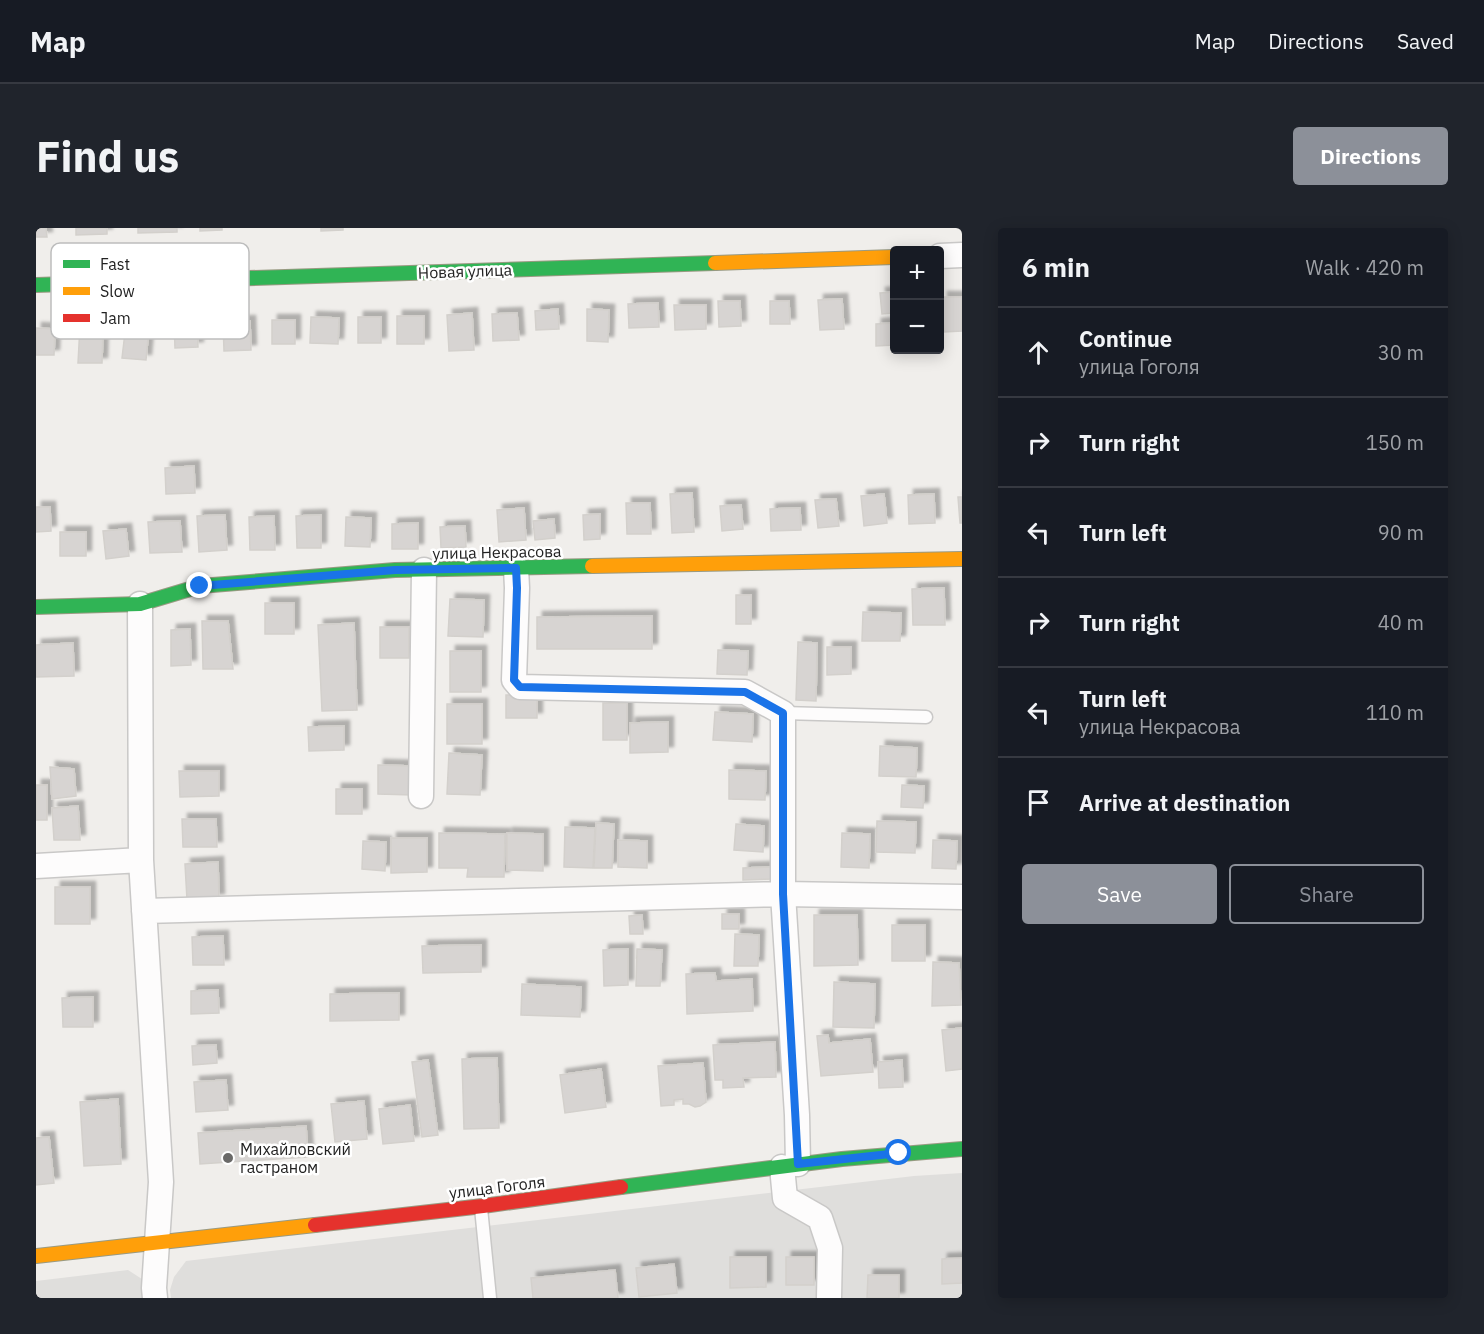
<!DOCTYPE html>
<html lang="en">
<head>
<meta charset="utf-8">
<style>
	body { margin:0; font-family:"IBM Plex Sans",sans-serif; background:#20242c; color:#f1f3f6 }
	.controls { position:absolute; right:18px; top:18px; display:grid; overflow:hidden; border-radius:6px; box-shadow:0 3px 15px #0003 }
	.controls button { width:54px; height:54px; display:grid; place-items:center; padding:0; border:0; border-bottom:2px solid #363941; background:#171b24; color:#f1f3f6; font:30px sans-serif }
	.stop { position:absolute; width:18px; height:18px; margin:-14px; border:4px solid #1a73e8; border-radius:50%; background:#fff }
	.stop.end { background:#1a73e8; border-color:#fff; box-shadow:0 2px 6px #0008 }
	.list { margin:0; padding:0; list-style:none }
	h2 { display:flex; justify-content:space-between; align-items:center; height:78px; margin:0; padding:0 24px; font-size:26px }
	h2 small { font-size:20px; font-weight:400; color:#9ea1a6 }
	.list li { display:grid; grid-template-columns:39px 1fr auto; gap:18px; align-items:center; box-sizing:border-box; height:90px; padding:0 24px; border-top:2px solid #363941 }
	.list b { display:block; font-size:22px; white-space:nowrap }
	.list p { margin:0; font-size:20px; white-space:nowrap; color:#9ea1a6 }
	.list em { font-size:20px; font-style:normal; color:#9ea1a6 }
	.actions { display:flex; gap:12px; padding:18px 24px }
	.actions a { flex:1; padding:14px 0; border:2px solid #8c9099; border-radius:6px; text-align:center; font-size:21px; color:#8c9099 }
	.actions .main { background:#8c9099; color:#fff }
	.icon { flex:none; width:33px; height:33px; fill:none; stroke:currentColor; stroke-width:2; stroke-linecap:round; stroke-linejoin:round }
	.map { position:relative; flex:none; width:926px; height:1070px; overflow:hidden; border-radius:6px }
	header { display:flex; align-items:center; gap:36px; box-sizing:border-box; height:84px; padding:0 30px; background:#171b24; border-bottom:2px solid #363941 }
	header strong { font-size:28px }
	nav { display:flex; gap:33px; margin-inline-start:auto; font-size:21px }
	.intro { display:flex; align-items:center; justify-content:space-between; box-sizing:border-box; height:144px; padding:0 36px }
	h1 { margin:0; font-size:42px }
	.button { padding:15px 27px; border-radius:6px; background:#8c9099; color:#fff; font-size:21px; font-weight:700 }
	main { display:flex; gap:36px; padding:0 36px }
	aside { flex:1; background:#171b24; border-radius:6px; box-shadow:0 3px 15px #0003 }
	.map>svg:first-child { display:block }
	.residential { fill:#dfdedc }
	.building { fill:#d7d4d2; stroke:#d3d0cc; stroke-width:1.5; filter:url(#shadow) }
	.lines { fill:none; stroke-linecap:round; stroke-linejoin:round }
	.lane-casing { stroke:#c9c8c7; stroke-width:15 }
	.street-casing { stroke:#c9c8c7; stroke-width:27 }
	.fast-casing { stroke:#999a82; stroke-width:16 }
	.slow-casing { stroke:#999a82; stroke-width:16 }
	.jam-casing { stroke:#999a82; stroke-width:16 }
	.lane { stroke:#fdfcfc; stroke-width:12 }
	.street { stroke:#fdfcfc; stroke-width:24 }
	.fast { stroke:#30b455; stroke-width:14 }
	.slow { stroke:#ff9f0a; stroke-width:14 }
	.jam { stroke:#e5322d; stroke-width:14 }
	.route { stroke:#1a73e8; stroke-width:8 }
	.poi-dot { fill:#6a6968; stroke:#fff; stroke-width:2 }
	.labels { text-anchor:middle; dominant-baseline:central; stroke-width:5; stroke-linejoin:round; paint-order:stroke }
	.street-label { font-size:16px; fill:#222; stroke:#fff }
	.poi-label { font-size:16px; fill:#222; stroke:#fff; text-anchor:start }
	.key { fill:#fff; stroke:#bdbdbd; stroke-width:1.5 }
	.key-label { font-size:16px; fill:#222 }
</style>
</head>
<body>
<header>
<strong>Map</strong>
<nav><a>Map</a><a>Directions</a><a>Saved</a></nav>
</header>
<div class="intro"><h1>Find us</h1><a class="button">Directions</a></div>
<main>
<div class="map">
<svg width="926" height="1070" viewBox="0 0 926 1070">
	<defs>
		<filter id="shadow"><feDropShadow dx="5.5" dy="-5.5" stdDeviation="1.5" flood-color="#0004"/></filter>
	</defs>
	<rect width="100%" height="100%" fill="#f0eeeb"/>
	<path class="residential" d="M926 945V1070H135L134 1062 138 1049 150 1033 878 948Z
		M92 1042 109 1053 111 1070H0V1053Z"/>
	<path class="building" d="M0 0H10L11 9H0Z
		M40 0H71V6L40 7Z
		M102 0H141V4L102 5Z
		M164 0H186V2L164 3Z
		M285 0H307V2L285 3Z
		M858 64V85L846 86 844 65Z
		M906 69H926V103L908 104Z
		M806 71 808 101 784 102 782 72Z
		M682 73H704L705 98 683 99Z
		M734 73H753L754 96H734Z
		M622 75 623 99 593 100 592 76Z
		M638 77H670V101L639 102Z
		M522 81 523 101 500 102 499 83Z
		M551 81 573 82 572 114 551 113Z
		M436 85 438 122 413 123 411 87Z
		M481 85 483 112 457 113 456 86Z
		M361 88H388V116H361Z
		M275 89 303 90 302 116 274 115Z
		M322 89H345V115H322Z
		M236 92H259V116H236Z
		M214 93 215 122 188 123 187 94Z
		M138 94H161L162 119 139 120Z
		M858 95V117L840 118V96Z
		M90 96 113 99 110 132 86 130Z
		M44 98 67 99 66 135H42Z
		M0 100 19 101 18 127H0Z
		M158 238 159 265 130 266 129 240Z
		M656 265 658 304 636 305 634 266Z
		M848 266 851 295 828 298 825 268Z
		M898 266 899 295 873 296 872 267Z
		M922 269H926V295H924Z
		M800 271 803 298 782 300 779 272Z
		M590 275H614L615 306H591Z
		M705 277 707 301 686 303 684 278Z
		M0 279H14L15 303 0 304Z
		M488 280 490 312 463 314 461 282Z
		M764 280 765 302 735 303 734 281Z
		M564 286V311L548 312 547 287Z
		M189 287 191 322 163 324 161 288Z
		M285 287V320H261L260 288Z
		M238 288 239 322H214L213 289Z
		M310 289 335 290 334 319 309 318Z
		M518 291 519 310 499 312 497 293Z
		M144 293 146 324 114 325 112 294Z
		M382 295V321H356V296Z
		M429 298 430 319 405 320 404 299Z
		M90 301 93 328 70 331 67 303Z
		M24 304H50V328H24Z
		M908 360 909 397H877L876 361Z
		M700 367H715V396H700Z
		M414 371 448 372 447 409 412 408Z
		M229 375H258V406H229Z
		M827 384 865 385 864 413H826Z
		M616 388V421H501V389Z
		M166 393H192L197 441H167Z
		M318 395 321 482 286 483 282 397Z
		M344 399H373V430H344Z
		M154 401 155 437 135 438V402Z
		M762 414 781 415 780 473 760 472Z
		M37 415 38 448 0 449V417Z
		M791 419H815V446L791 447Z
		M682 422 712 423 711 447 681 446Z
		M414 423H445V464H414Z
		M470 467H501V490H470Z
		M567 475H591V512H567Z
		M411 476H446V516H411Z
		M679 484 717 486 716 514 677 512Z
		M632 494V524L594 525V495Z
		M308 498V522L273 523 272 499Z
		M844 518 881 520 880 549 843 548Z
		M413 525 446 527 444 567 411 566Z
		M342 537 377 538 376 567 342 566Z
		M14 539 38 541 40 568 16 571Z
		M693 542 730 543 729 572 693 571Z
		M143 543H183V568L144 569Z
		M0 557H11V592H0Z
		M866 557 888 558 887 580 865 579Z
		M300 561H326V586H300Z
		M42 578 44 612H18L16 580Z
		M146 591H180L181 619H147Z
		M841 593 880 594 879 625 840 624Z
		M560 595 578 596 576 640H558Z
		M700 596 728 598 727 624 698 622Z
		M529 599 559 600 557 640 528 639Z
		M403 605 469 606 468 649H431L432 640H403Z
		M471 605 507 606V643L471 642Z
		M806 605 834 606 833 640 805 639Z
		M355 610H391V644L355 645Z
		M582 612 611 613V640L582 639Z
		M897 612 921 613 920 641 896 640Z
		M327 613 350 614 349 643 326 641Z
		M182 634 183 671 151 672 149 636Z
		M735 639V651L707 652V640Z
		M19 659H54V696H19Z
		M686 686H703V701H686Z
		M606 687 607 706H594L593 688Z
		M778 687H821L822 737 778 738Z
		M856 697H889V733H856Z
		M699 706 723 707 722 738H698Z
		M187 708 188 737H157L156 709Z
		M445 717V744L387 745 386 718Z
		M592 721V757L568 758 567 722Z
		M601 721 626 722 624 758H600Z
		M897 734 923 735 925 777 896 778Z
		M679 745 680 753 716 751 717 783 651 786 650 746Z
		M798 754 839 756 838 800 797 799Z
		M486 756 545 759 544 789 485 787Z
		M182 762 183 785 155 786V763Z
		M363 765V792L294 793V766Z
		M57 769V799H27L26 770Z
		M926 800V841L910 843 906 802Z
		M792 807 793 815 834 811 837 844 785 848 781 808Z
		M739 814 740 849 707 850 708 859 687 860V852H679L677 817Z
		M180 817 181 835 157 837 156 818Z
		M461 830 463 900 428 901 426 831Z
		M392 832 402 907 386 909 376 834Z
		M866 832 867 859 843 860 842 834Z
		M667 835 670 874 664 878 659 879 653 876H647V871L638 872V877L625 878 622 838Z
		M565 841 570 879 529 885 524 847Z
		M190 852 192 882 160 884 158 854Z
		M82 871 85 936 48 938 44 874Z
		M328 873 331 911 299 914 295 876Z
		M374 877 378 913 347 916 343 881Z
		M270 898 272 929 164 936 162 905Z
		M13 909 18 955 0 957V910Z
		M694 1029H730V1059L694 1060Z
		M750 1029H778V1057H750Z
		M926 1030V1055L906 1056V1031Z
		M638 1036 641 1065 603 1069 600 1040Z
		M579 1042 582 1070H497L495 1050Z
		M832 1047H863V1070H831Z"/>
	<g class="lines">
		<g class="lane-casing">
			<path id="lane" d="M747 485 890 489
				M445 980 454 1070"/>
		</g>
		<g class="street-casing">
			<path id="street" d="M904 28 926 27
				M480 340 481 360 478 452 484 459 709 464 747 485V666L761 887 762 936
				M104 376 105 632 125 954 118 1060 119 1070
				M385 568 388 342
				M0 638 105 632
				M108 683 747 666 926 669
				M746 939 749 970 784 990 794 1020 793 1070"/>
		</g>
		<g class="fast-casing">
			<path id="fast" d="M0 57 679 35
				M0 379 104 376 164 358 359 342 556 338
				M585 959 806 931 926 921"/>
		</g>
		<g class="slow-casing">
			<path id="slow" d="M679 35 858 29
				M556 338 926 331
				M0 1028 279 997"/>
		</g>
		<g class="jam-casing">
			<path id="jam" d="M279 997 447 978 585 959"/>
		</g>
		<use href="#lane" class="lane"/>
		<use href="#street" class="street"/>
		<use href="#fast" class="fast"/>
		<use href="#slow" class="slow"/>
		<use href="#jam" class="jam"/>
	</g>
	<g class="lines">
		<path class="route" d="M164 358 359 342 480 340 481 360 478 452 484 459 709 464 747 485V666L762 936 863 925"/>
	</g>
	<circle class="poi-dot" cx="192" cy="930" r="6"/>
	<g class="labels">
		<g class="street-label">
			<text transform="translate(429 43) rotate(-2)">Новая улица</text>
			<text transform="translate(461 324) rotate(-1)">улица Некрасова</text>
			<text transform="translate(461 959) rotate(-7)">улица Гоголя</text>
		</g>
		<g class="poi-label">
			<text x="204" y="921">Михайловский<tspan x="204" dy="18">гастраном</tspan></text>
		</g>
	</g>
	<rect x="15" y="15" width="198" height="96" rx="9" class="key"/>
	<rect x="27" y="32" width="27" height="8" fill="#30b455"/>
	<rect x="27" y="59" width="27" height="8" fill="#ff9f0a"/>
	<rect x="27" y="86" width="27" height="8" fill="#e5322d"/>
	<g class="key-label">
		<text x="64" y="42">Fast</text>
		<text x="64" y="69">Slow</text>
		<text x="64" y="96">Jam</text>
	</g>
</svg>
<div class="controls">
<button>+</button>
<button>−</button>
</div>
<div class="stop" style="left:863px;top:925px"></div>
<div class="stop end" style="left:164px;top:358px"></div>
</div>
<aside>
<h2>6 min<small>Walk · 420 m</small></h2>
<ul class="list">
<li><svg class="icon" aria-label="ahead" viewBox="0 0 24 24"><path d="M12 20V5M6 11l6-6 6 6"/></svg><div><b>Continue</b><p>улица Гоголя</p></div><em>30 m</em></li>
<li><svg class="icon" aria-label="right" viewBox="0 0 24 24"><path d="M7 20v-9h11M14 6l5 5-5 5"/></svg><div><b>Turn right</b></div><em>150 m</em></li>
<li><svg class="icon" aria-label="left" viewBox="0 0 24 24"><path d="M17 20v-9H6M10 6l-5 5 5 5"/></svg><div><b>Turn left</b></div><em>90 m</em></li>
<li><svg class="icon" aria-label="right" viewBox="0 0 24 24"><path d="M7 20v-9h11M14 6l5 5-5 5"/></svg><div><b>Turn right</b></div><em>40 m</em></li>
<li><svg class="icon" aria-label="left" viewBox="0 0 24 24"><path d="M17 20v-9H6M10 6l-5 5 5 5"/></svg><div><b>Turn left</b><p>улица Некрасова</p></div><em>110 m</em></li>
<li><svg class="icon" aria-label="arrive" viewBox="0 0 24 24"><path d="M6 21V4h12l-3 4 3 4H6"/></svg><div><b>Arrive at destination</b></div></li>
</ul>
<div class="actions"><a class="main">Save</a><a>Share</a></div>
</aside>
</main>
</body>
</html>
